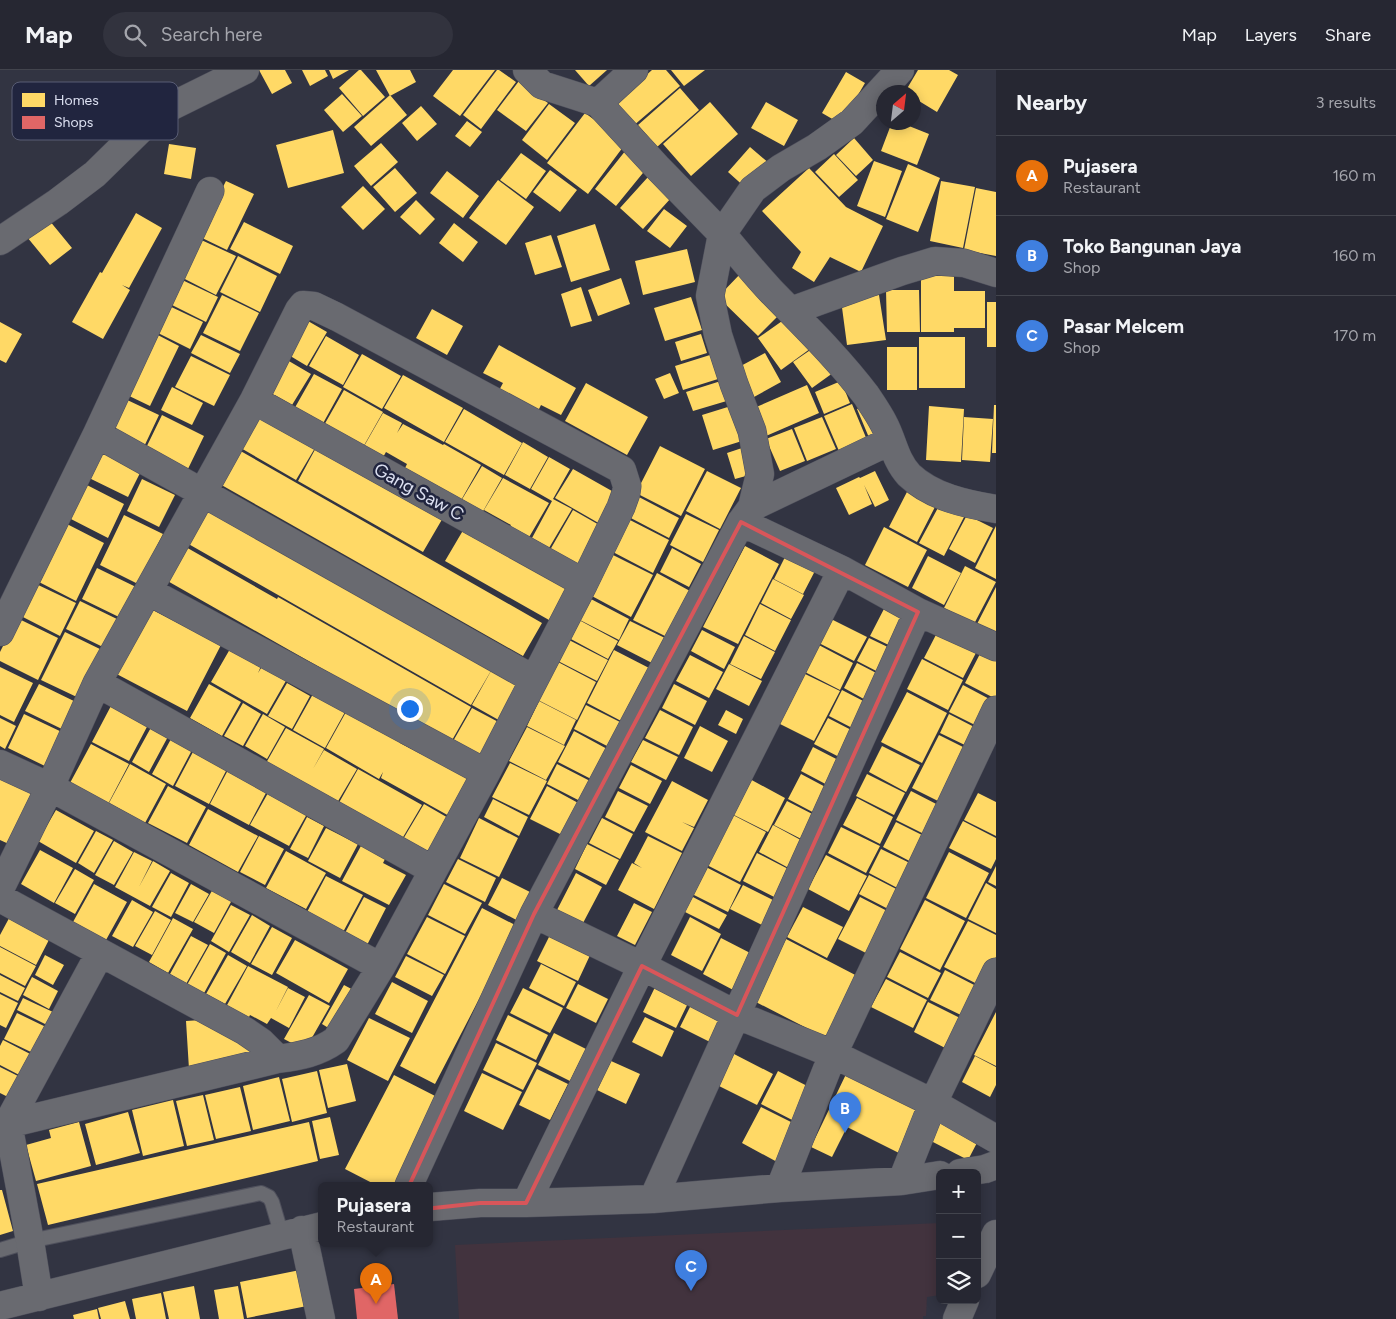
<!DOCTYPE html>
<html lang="en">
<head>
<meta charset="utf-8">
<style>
	body { margin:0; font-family:Figtree,sans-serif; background:#32333e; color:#f1f3f6 }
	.controls { position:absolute; right:15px; bottom:15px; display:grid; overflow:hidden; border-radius:8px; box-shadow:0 2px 12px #0003 }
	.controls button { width:45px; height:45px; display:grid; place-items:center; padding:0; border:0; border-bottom:1px solid #42444d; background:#262732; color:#f1f3f6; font:25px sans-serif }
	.compass { position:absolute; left:876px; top:15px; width:45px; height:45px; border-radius:50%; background:#262732; box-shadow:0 2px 12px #0003; rotate:28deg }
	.you { position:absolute; left:409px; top:638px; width:18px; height:18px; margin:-12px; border:4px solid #fff; border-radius:50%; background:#1a73e8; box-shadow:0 0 0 8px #1a73e833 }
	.badge { display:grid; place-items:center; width:32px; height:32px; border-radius:50%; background:#8bbbb9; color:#fff; font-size:16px; font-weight:700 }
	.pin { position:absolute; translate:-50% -41px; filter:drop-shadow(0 1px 2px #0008) }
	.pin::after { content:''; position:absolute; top:26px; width:18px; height:15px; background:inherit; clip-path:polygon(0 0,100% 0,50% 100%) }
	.popup { position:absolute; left:318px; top:1112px; width:115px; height:65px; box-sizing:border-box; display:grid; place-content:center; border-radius:8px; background:#262732; filter:drop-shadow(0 1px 4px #0005); font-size:16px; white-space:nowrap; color:#a4a5ac }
	.popup b { font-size:19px; color:#f1f3f6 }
	.popup::after { content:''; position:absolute; left:50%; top:100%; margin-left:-10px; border:10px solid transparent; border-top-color:#262732 }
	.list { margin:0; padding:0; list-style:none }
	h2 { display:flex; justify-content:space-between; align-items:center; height:65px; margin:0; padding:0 20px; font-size:21px }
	h2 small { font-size:16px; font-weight:400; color:#a4a5ac }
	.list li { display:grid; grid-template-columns:32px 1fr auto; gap:15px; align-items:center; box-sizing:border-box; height:80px; padding:0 20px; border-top:1px solid #42444d }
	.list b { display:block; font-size:19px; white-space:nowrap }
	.list p { margin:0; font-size:16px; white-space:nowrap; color:#a4a5ac }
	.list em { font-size:16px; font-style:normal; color:#a4a5ac }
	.icon { flex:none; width:28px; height:28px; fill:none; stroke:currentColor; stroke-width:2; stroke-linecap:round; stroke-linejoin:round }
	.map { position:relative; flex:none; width:996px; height:1249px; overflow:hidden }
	header { display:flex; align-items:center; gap:30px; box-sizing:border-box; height:70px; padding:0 25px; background:#262732; border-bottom:1px solid #42444d }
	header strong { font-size:24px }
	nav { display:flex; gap:28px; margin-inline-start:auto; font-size:18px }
	.search { width:350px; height:45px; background:#32333e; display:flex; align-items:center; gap:12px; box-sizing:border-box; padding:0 18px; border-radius:28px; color:#a4a5ac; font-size:19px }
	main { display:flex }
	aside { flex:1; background:#262732 }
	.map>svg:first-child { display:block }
	.commercial { fill:#42333e }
	.homes { fill:#ffd966 }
	.shops { fill:#e06666 }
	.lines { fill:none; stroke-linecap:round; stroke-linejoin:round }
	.lane-casing { stroke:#4f505c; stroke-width:16 }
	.street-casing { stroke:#4f505c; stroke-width:29 }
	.lane { stroke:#696a70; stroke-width:14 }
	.street { stroke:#696a70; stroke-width:28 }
	.marked { fill:none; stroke:#d8565a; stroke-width:4; stroke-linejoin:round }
	.labels { text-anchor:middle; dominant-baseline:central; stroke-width:5; stroke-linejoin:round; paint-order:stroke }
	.street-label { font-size:18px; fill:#dce0f1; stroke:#21253f }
	.key { fill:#21253f; stroke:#595d74; stroke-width:1 }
	.key-label { font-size:14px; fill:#dce0f1 }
</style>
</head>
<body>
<header>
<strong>Map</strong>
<div class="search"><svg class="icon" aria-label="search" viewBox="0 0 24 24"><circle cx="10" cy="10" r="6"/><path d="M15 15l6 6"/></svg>Search here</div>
<nav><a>Map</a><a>Layers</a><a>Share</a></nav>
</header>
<main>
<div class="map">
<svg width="996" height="1249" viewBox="0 0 996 1249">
	<rect width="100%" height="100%" fill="#323442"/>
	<path class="commercial" d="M940 1153V1225L927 1227 926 1246H923V1249H459L455 1175Z"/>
	<path class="homes" d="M259 0H285L292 13 272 24Z
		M302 0H325L328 6 310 16Z
		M329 0H349L333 9Z
		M359 0H361L385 27 363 46 339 18Z
		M376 0H410L416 12 390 26Z
		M453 0H495L460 46 433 26Z
		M497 0H499L516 12 481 59 463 45Z
		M575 0H607L589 16Z
		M652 0H666L680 16 633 56 614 34Z
		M671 0H705L684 16Z
		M918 0H949L958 5 937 42 914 28V22H905Z
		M846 2 865 13 841 54 822 43Z
		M519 11 548 33 526 61 497 40Z
		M680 18 699 40 657 77 638 55Z
		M342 24 362 46 343 62 324 40Z
		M390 25 407 45 371 76 354 57Z
		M710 32 738 64 691 106 663 74Z
		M766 32 798 50 784 76 751 58Z
		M549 34 575 53 547 90 522 70Z
		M421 36 437 54 417 71 402 53Z
		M585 43 626 73 588 124 547 93Z
		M467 51 482 62 470 77 455 66Z
		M892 52H899L929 64 917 95 881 81Z
		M333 60 344 103 288 118 276 75Z
		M854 68 873 90 856 106 836 85Z
		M381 73 398 92 371 116 354 96Z
		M169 74 196 78 191 109 164 104Z
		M750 77 770 94 747 119 728 102Z
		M626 80 647 98 616 136 595 119Z
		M521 83 546 101 526 129 500 110Z
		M834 84 858 110 839 127 815 102Z
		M874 91 902 101 885 147 857 136Z
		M908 94 940 108 918 162 886 149Z
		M395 98 417 123 395 142 373 117Z
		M809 98 846 137 883 156 861 202 830 187 814 212 792 198 801 182 762 141Z
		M550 100 577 120 560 142 533 122Z
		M447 101 479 126 463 148 430 123Z
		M648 107 671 128 643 159 620 138Z
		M498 110 534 137 506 175 469 148Z
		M226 111 254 124 227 180 198 166Z
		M941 111 975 117 963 178 930 171Z
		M363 116 385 139 363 160 341 137Z
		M976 118 996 122V186L964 180Z
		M416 130 435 149 420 165 400 147Z
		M664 139 687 156 670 178 647 161Z
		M136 143 162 158 129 218 122 215 130 220 103 269 72 252 100 202 102 203Z
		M49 150 72 178 50 195 27 167Z
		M244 152 293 176 280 204 230 179Z
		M454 153 478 172 463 192 439 173Z
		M595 154 610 200 571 212 557 166Z
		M551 165 562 197 535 205 525 173Z
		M197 168 236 186 216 225 179 206Z
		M687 179 695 212 643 225 635 191Z
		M238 186 277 206 260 242 220 222Z
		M743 201 783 241 758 266 718 227Z
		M921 206H954V221H985V258H954V262H921Z
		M178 208 218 227 206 252 166 232Z
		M621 208 630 234 598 246 588 220Z
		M581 217 592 251 571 257 561 224Z
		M886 220H919L920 262H887Z
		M222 225 259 243 240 281 203 263Z
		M879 225 886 270 847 275 841 230Z
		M691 227 702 260 665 271 654 238Z
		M987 232H996V277H987Z
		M165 234 203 252 190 279 152 260Z
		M432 239 463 256 447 285 416 268Z
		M792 244 814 276 781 300 758 268Z
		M301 247 327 262 307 296 282 281Z
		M0 252 22 264 6 293 0 290Z
		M152 262 179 276 150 336 123 323Z
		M701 264 707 283 681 291 675 272Z
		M201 265 240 284 230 303 191 283Z
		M326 266 359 285 343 315 309 296Z
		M919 267H965V318H919Z
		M819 274 837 300 812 318 793 292Z
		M499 275 576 318 561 345 541 335 535 347 496 326 503 313 483 303Z
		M887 277H917V320H887Z
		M765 283 781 312 754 327 737 298Z
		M362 284 401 306 382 339 343 317Z
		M710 285 718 309 683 320 675 296Z
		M191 286 230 305 214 336 175 317Z
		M282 287 311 304 292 335 264 319Z
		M670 303 679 323 664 329 655 309Z
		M314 304 342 319 321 357 293 341Z
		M403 305 463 338 444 372 384 338Z
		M724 310 730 330 693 341 686 322Z
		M841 311 850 333 824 344 815 322Z
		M586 313 648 347 627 385 565 351Z
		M807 315 819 343 766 366 754 338Z
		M172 317 203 333 192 355 161 340Z
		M344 320 383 342 362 379 323 357Z
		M123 328 159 345 142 381 106 364Z
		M852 334 867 370 839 381 824 346Z
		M869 334 882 365 870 370 857 339Z
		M994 335H996V383H992Z
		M731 336 742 371 713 380 702 345Z
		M929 336 964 339 961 392 926 390Z
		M464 339 522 373 504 405 445 372Z
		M383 343 402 353 397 363 403 354 443 375 444 374 481 395 460 432 404 400 407 394 386 382 382 389 363 378Z
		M162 345 204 366 186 403 144 382Z
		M256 346 315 378 296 410 239 377Z
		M822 347 836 379 807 391 794 358Z
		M964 347 993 349 990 392 962 390Z
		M792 359 805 391 780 401 766 369Z
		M523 372 548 387 530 419 505 405Z
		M318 374 444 446 423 482 298 411Z
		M660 376 705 399 681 446 636 423Z
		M745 377 753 404 735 409 727 383Z
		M237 379 542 553 523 586 218 413Z
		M100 380 141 401 128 427 87 407Z
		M549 387 570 399 553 429 572 439 549 478 532 468 552 431 531 419Z
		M482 396 502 408 482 443 461 431Z
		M573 399 619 425 602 455 555 428Z
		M707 401 741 418 720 459 686 441Z
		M875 401 889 430 875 437 864 415 872 434 849 445 836 418 859 407 860 408Z
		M503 408 549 433 528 469 509 458 511 455 484 440Z
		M142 409 175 425 159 457 127 441Z
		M83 413 124 434 108 468 67 447Z
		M908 420 936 435 917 472 889 457Z
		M637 426 679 448 669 468 627 446Z
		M940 434 964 447 944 486 919 473Z
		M206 436 492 599 471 635 185 472Z
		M573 440 601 456 578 496 550 480Z
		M686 444 719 460 703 492 670 475Z
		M124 445 163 464 138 514 100 495Z
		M967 445 993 458 975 493 949 479Z
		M628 449 669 470 653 503 611 481Z
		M65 453 104 473 76 531 37 511Z
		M996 456V509L975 498Z
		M465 457 568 516 549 550 445 491Z
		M884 457 927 480 908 517 865 495Z
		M184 476 277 529 278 527 471 637 451 672 164 509Z
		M745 476 779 494 738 574 703 557Z
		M672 478 701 494 689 517 660 502Z
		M788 481 817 497 803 524 774 509Z
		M611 484 653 505 631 547 590 525Z
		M928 486 961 503 944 535 912 518Z
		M965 496 996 512 974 554 944 538Z
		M97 498 136 517 121 548 82 529Z
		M657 503 690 521 667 567 633 550Z
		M773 509 804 525 791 549 761 533Z
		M34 513 76 533 60 566 19 545Z
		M996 517V564L977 554Z
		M589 528 629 549 619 570 578 549Z
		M80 531 119 550 105 578 66 559Z
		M760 534 791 550 775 581 745 565Z
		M143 535 221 575 187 641 109 600Z
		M886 535 913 549 897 579 870 566Z
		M827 547 867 567 854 591 815 571Z
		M17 548 58 568 38 610 0 591V582Z
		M579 550 618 571 608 589 569 568Z
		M630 551 667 569 654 594 617 575Z
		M940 557 979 577 963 608 924 588Z
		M702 560 735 577 724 599 691 581Z
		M65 562 104 581 81 629 41 610Z
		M744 566 775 582 761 609 730 594Z
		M869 568 896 581 884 605 857 591Z
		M569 570 608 590 597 611 558 591Z
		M815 573 853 593 840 620 801 600Z
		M983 578 996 585V629L965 613Z
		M230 579 261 596 258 603 263 595 287 609 267 644 211 612Z
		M614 580 651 599 623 652 587 633Z
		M690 585 723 602 709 628 676 611Z
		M922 589 963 610 948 640 907 619Z
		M558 592 596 612 577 650 538 630Z
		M857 593 884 607 871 633 844 618Z
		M729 594 762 611 749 636 716 619Z
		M0 597 33 613 14 652 0 645Z
		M491 601 523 619 504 653 472 635Z
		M801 602 840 621 814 671 776 652Z
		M287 613 310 626 292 659 268 646Z
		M39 614 80 634 66 661 25 641Z
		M209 614 241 632 222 666 190 648Z
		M674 614 707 631 695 655 662 638Z
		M963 615 995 632 981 658 949 642Z
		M842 620 871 635 858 661 829 646Z
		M907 622 947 643 922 693 881 672Z
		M313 624 345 642 325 678 293 660Z
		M539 631 576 650 564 675 527 656Z
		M243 633 261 644 243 676 224 666Z
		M112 634 149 653 129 691 92 672Z
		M586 635 622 653 609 677 574 659Z
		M472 638 504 655 484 691 452 673Z
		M660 640 693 657 679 685 645 668Z
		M726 640 743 649 736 664 718 655Z
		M346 642 378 661 380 657 402 670 400 673 421 684 423 682 471 710 451 747 381 708 383 702 379 709 326 678Z
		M24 644 66 664 49 698 8 678Z
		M263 644 285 657 267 689 245 676Z
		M949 644 980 660 971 678 940 663Z
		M0 648 16 656 5 679 0 676Z
		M828 648 859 664 845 690 814 674Z
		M154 652 171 661 149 702 132 692Z
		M700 656 728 671 712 702 684 688Z
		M527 657 565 676 546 710 509 691Z
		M286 658 324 679 313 699 324 680 357 699 334 738 266 693Z
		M574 661 609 680 593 710 558 692Z
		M939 665 971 681 944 734 912 718Z
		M171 669 192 680 173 716 152 704Z
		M643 670 678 687 666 710 631 692Z
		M91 674 129 694 108 734 70 713Z
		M882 676 920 695 906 722 869 702Z
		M813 677 846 694 833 718 801 701Z
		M194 680 227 699 209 734 175 716Z
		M510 693 547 711 529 745 492 727Z
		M130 694 166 714 145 753 109 733Z
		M557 694 592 712 582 732 547 714Z
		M631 695 662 711 650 734 619 718Z
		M358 699 422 735 399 774 336 738Z
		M228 700 267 721 249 755 210 734Z
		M801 704 833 721 820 746 788 729Z
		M867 704 905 723 894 745 856 726Z
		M0 706 36 724 11 775 0 770Z
		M748 708 785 728 768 762 730 743Z
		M672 711 708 730 694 757 682 752 694 758 682 781 645 762Z
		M168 716 206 737 187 773 148 753Z
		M547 716 580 734 564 766 530 749Z
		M618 721 648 736 634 762 605 747Z
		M911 721 944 738 930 767 896 750Z
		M268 723 307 744 289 776 250 755Z
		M978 723 996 732V766L964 750Z
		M857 728 893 747 880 774 843 755Z
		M493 729 528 747 519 766 484 747Z
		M787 731 822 749 809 773 774 755Z
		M424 734 450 749 426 791 399 776Z
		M208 739 258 766 238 802 189 775Z
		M56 740 94 761 76 793 38 771Z
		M729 743 766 762 740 812 703 793Z
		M307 747 324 756 308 788 290 779Z
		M479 748 518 768 499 807 460 788Z
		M602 748 633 764 620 789 589 773Z
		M963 751 996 768V789L991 799 949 778Z
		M896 752 930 769 917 795 883 777Z
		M773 755 810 775 796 802 759 782Z
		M841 757 880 776 866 803 828 783Z
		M326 758 358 774 340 808 308 791Z
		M96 761 113 770 94 803 78 793Z
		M259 766 284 779 265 815 240 802Z
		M648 766 682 783 654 839 618 820 632 793 642 798 634 793Z
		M114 771 133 782 114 815 95 805Z
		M362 774 386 787 383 793 406 805 389 835 342 811Z
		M587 774 619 790 606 815 575 799Z
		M881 779 918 797 905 822 869 803Z
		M40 780 73 798 54 833 21 814Z
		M286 781 326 803 306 839 266 818Z
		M134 782 152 791 139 817 153 791 170 801 150 836 115 817Z
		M949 782 989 803 966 848 926 828Z
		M757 783 796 803 782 831 743 811Z
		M826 785 867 806 849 841 808 819Z
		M458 789 496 808 485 832 446 812Z
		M704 796 741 815 728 842 690 823Z
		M996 796V816L988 812Z
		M75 799 94 810 75 844 55 833Z
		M171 803 189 813 171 847 152 837Z
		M576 803 602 817 583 853 557 840Z
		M869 805 906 824 896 843 859 824Z
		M326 806 363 825 342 864 306 844Z
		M502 808 536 825 522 853 488 835Z
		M986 813 996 819V863L968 849Z
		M94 814 127 832 106 870 73 852Z
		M191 814 209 824 193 852 175 843Z
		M444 814 482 833 465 864 428 845Z
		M743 815 781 834 768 858 730 839Z
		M213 819 232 830 214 863 194 852Z
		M691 826 727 845 719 859 683 841Z
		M364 827 386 838 367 875 345 863Z
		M860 827 895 845 874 887 838 869Z
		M132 830 153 842 133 877 112 866Z
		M925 830 965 851 940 900 900 879Z
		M634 833 652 842 635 875 617 866Z
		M231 835 250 845 229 882 211 871Z
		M803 837 843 857 827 888 787 867Z
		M482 838 517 856 435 1014 400 996Z
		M14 839 54 860 36 895 0 876V865Z
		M155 841 171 850 152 885 135 876Z
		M252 845 270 856 250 893 231 882Z
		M427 847 465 866 445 904 407 884Z
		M690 847 721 864 702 901 671 885Z
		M173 848 193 859 168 903 149 892Z
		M968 851 996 865V887L981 916 944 897Z
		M272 857 292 868 272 905 251 894Z
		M552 861 592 881 578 911 537 891Z
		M191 866 208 875 186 914 170 904Z
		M721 868 756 886 737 922 703 904Z
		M786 869 863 909 832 971 754 931Z
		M295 870 348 899 329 933 276 903Z
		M210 874 226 883 203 925 187 915Z
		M0 877 36 896 25 916 0 903Z
		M900 882 941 903 928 928 887 907Z
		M45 885 64 895 53 915 35 905Z
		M228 885 247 896 225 934 206 924Z
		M406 886 444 905 432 926 395 907Z
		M541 894 576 912 564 936 529 918Z
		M248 896 288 917 276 941 288 918 305 927 289 958 271 948 267 954 250 945 248 949 226 937Z
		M945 900 982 919 967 948 930 930Z
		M0 905 25 918 18 931 0 922Z
		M32 907 58 921 49 939 23 925Z
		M886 909 927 930 913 958 871 937Z
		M392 912 428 931 412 963 375 944Z
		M657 913 690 929 676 958 643 942Z
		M578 914 608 929 596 953 566 938Z
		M344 915 357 922 335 962 322 954Z
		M523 918 563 938 550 963 510 943Z
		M0 924 18 933 6 958 0 955Z
		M309 925 330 936 305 980 284 969Z
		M23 928 53 942 47 955 17 940Z
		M693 931 727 948 714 974 680 957Z
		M928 932 966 951 951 981 914 962Z
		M996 942V996L974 985Z
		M17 943 46 957 33 983 4 969Z
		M508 945 548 965 536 990 496 970Z
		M645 947 674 961 662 987 632 972Z
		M369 948 410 968 388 1011 347 990Z
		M217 949 249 972 252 984 189 999 186 951Z
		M554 963 586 979 570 1011 538 995Z
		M3 970 36 987 25 1008 0 995V976Z
		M496 973 537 993 523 1020 483 1000Z
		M734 984 773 1004 757 1035 717 1015Z
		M975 986 996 997V1015L990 1027 962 1012Z
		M611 991 640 1004 626 1034 597 1020Z
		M347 994 356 1031 328 1038 319 1000Z
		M0 997 26 1010 16 1031 0 1023Z
		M849 998 925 1035 901 1084 847 1057 832 1087 811 1077Z
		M537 999 568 1014 550 1050 519 1035Z
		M317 1001 327 1043 292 1052 282 1009Z
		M778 1001 815 1020 798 1053 761 1034Z
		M482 1003 522 1022 503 1060 464 1041Z
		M394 1005 441 1029 397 1115H376L345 1099Z
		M279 1007 290 1051 253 1060 243 1016Z
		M240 1017 251 1061 216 1069 205 1025Z
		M203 1025 214 1070 187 1076 176 1031Z
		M173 1030 184 1076 143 1086 132 1040Z
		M761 1037 799 1056 779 1093 742 1073Z
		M128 1042 140 1083 96 1095 85 1054Z
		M330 1047 339 1085 320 1089 312 1051Z
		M943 1047 980 1067 968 1090 931 1071Z
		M79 1052 91 1096 36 1111 26 1075 51 1068 49 1060Z
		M309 1052 318 1091 48 1155 37 1114Z
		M0 1120H2L13 1161 0 1165Z
		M300 1200 307 1236 247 1248 240 1212Z
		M194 1216 200 1249H169L163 1222Z
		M238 1216 244 1249H219L214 1220Z
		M161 1223 166 1249H136L132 1229Z
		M125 1231 130 1249H101L98 1238Z
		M97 1239 99 1249H74L73 1245Z"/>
	<path class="shops" d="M394 1214 398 1249H357L354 1219Z"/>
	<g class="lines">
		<g class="lane-casing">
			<path id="lane" d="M0 1180 30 1171 261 1123 269 1127 272 1132 282 1166"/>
		</g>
		<g class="street-casing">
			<path id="street" d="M900 0 852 52 817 77 781 98 753 119 722 164C738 183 754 203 771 221 804 255 838 288 866 325 872 334 879 344 884 354 893 371 895 390 909 405 932 427 966 434 996 439
				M598 33 634 0
				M0 171 58 132 95 104 146 54 160 42 245 0
				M791 241 902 201 935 191 964 193 996 203
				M254 330 584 513
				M97 364 203 423 533 609
				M752 437 890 371
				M741 452 842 500 918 542 996 577
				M148 521 486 703
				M0 562 97 364 210 121
				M97 613 433 800
				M0 694 50 717 381 897
				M0 819 50 717 97 613 254 330 299 240 303 235 314 236 337 247 622 400 627 416 626 423 621 437 584 513 486 703 381 897 336 970C318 983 300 986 278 989L0 1056
				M0 828 245 961 261 972 278 989
				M534 844 642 896 737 945 833 984 933 1033 996 1069
				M960 1103 985 1099 996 1095
				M902 1111 933 1033 996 902
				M409 1115 534 844 741 452 752 437 760 404 752 361 734 314 718 265 710 226 722 164 657 97 598 33 542 15 527 0
				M780 1118 833 984 996 640
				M653 1129 918 542
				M526 1133 642 896 842 500
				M430 1137 480 1133H526L653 1129 780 1118 902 1111 940 1105
				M302 1160 321 1249
				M977 1204 996 1164
				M39 1227 30 1171 8 1053 100 883
				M0 1236 322 1156
				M957 1249 965 1230"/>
		</g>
		<use href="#lane" class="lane"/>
		<use href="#street" class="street"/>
	</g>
	<path class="marked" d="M741 452 918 542 737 945 642 896 526 1133H480L397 1142 534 844Z"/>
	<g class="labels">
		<g class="street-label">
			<text transform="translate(419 422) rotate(29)">Gang Saw C</text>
		</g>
	</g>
	<rect x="12" y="12" width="166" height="58" rx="8" class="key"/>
	<rect x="22" y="23" width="23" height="14" fill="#ffd966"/>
	<rect x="22" y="46" width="23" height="13" fill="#e06666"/>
	<g class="key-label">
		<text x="54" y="35">Homes</text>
		<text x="54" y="57">Shops</text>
	</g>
</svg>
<div class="controls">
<button>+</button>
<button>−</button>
<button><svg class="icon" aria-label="layers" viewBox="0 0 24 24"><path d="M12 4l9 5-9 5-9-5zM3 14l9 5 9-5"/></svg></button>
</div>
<svg class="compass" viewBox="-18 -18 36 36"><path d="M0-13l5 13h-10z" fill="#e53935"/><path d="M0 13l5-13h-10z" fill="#a4a5ac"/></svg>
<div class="you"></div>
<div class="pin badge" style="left:376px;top:1234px;background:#e8710a">A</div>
<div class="popup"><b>Pujasera</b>Restaurant</div>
<div class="pin badge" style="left:845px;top:1063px;background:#3f7fe0">B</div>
<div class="pin badge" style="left:691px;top:1221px;background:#3f7fe0">C</div>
</div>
<aside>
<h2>Nearby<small>3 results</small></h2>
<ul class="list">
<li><span class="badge" style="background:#e8710a">A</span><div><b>Pujasera</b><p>Restaurant</p></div><em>160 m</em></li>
<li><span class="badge" style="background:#3f7fe0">B</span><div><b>Toko Bangunan Jaya</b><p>Shop</p></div><em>160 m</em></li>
<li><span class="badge" style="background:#3f7fe0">C</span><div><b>Pasar Melcem</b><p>Shop</p></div><em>170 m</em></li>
</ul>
</aside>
</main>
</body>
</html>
